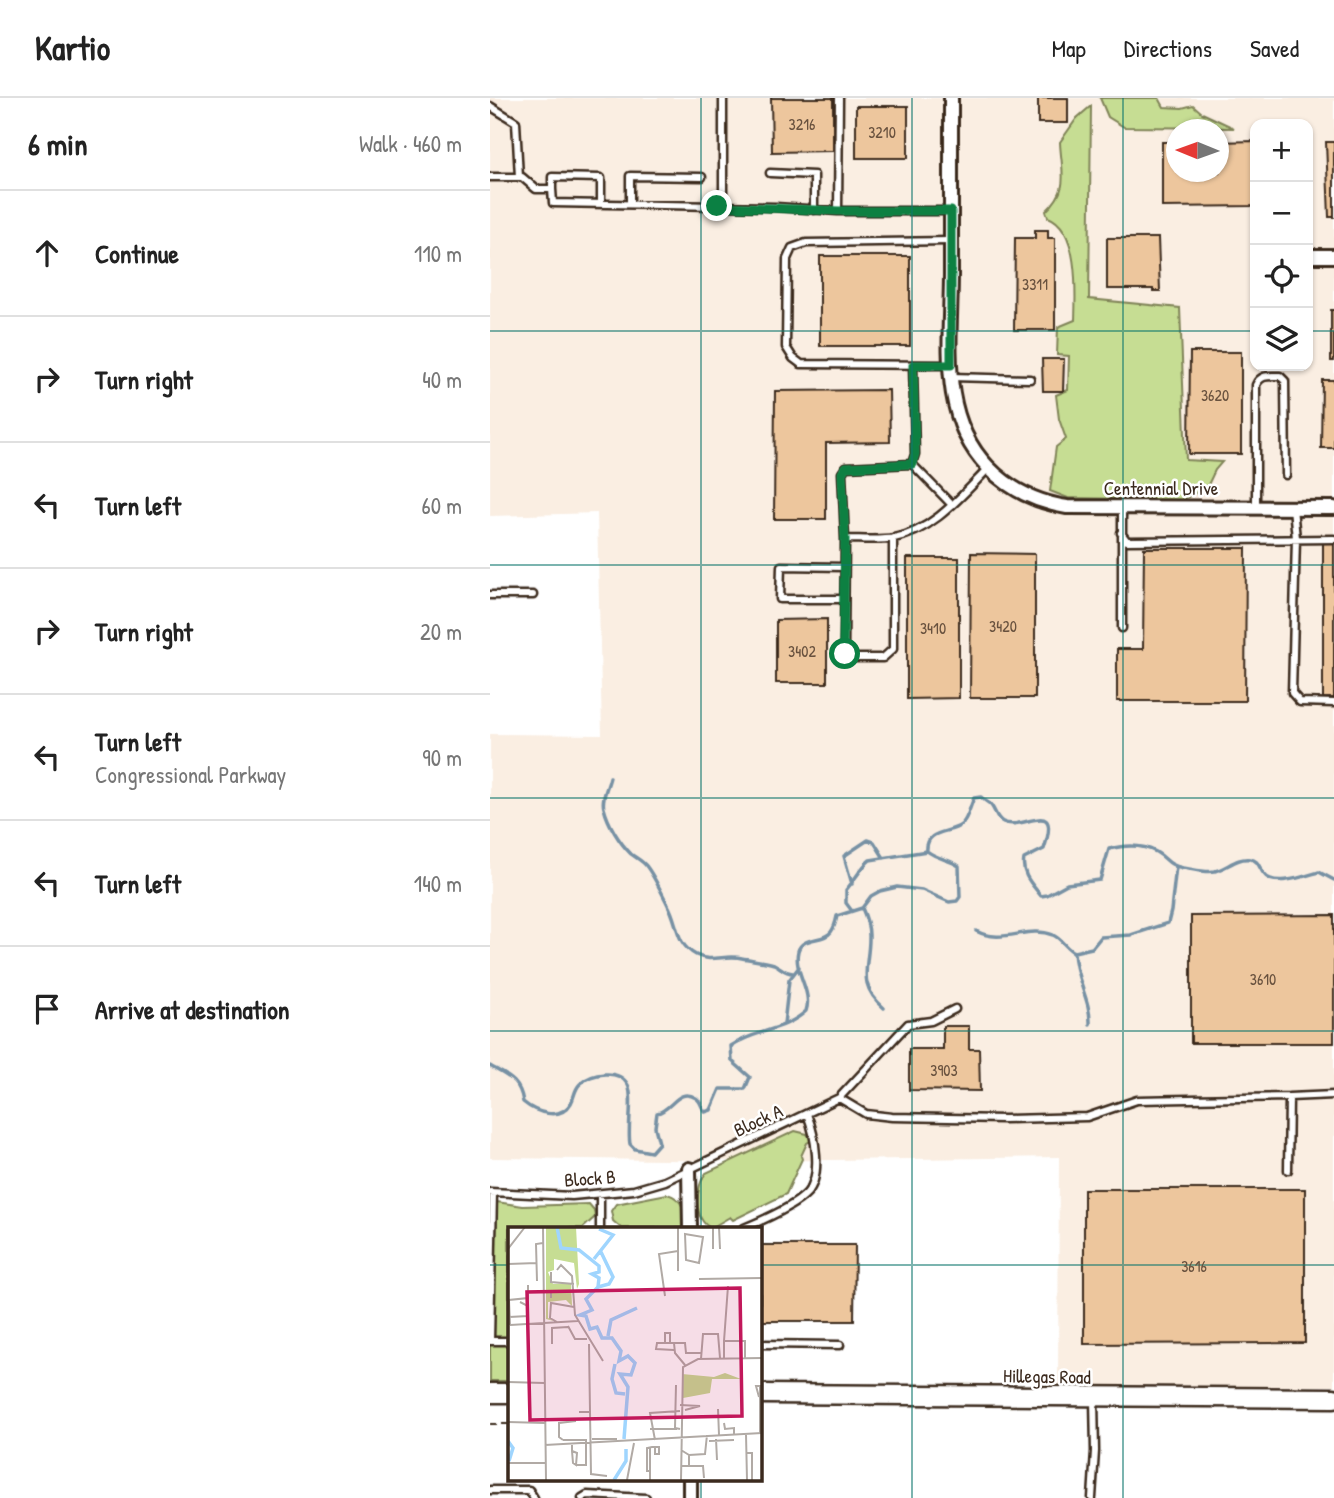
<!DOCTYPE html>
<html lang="en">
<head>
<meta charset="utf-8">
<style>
	body { margin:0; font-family:"Patrick Hand",sans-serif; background:#f6f6f6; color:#222 }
	.controls { position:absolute; right:21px; top:21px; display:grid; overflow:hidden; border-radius:14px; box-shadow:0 2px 5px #0004 }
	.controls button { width:63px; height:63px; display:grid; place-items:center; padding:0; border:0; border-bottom:2px solid #e0e0e0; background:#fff; color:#222; font:35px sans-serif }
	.compass { position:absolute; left:676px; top:21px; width:63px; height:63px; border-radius:50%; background:#fff; box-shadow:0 2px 5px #0004; rotate:271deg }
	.stop { position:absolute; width:21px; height:21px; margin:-16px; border:5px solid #0b8043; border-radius:50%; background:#fff }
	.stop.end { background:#0b8043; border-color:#fff; box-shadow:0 2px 7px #0008 }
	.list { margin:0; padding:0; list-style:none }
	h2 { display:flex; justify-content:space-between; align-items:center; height:91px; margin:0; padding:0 28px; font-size:30px }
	h2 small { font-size:23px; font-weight:400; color:#767676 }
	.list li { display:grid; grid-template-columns:46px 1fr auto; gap:21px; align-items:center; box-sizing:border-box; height:126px; padding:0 28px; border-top:2px solid #e0e0e0 }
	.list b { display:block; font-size:26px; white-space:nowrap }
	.list p { margin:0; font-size:23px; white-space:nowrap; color:#767676 }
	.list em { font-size:23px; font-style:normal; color:#767676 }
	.icon { flex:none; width:38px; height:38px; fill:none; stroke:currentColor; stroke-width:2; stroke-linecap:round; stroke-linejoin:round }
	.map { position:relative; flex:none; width:844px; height:1400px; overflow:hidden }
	header { display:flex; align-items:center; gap:42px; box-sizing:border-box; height:98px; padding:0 35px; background:#fff; border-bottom:2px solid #e0e0e0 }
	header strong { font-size:33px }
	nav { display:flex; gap:38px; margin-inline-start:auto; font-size:24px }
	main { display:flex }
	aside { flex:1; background:#fff }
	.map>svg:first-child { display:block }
	.built { fill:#faeee2; fill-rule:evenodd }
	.green { fill:#c6dd93; stroke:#808458; stroke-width:2 }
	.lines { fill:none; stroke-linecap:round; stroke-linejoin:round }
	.stream { stroke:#7791a4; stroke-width:3.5 }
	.building { fill:#edc69d; stroke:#3b2a1e; stroke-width:2 }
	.lane-casing { stroke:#3b2a1e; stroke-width:11 }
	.street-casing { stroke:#3b2a1e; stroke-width:18 }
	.primary-casing { stroke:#3b2a1e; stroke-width:23 }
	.path { stroke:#3b2a1e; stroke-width:2; stroke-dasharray:7 5; stroke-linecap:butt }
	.lane { stroke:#fff; stroke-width:6 }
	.street { stroke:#fff; stroke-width:12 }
	.primary { stroke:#fff; stroke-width:18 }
	.route { stroke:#0b8043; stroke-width:9 }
	.grid { fill:none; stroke:#0f766e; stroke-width:2; stroke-opacity:0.55 }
	.labels { text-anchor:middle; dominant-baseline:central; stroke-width:5; stroke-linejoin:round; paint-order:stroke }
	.number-label { font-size:16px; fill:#68513e }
	.street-label { font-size:19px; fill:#3b2a1e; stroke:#fff }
	.inset-river { fill:none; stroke:#9fd5fe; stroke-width:3.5 }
	.inset-road { fill:none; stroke:#b1aaa5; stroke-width:2 }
	.view { fill:#c2185b; fill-opacity:0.15; stroke:#c2185b; stroke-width:3.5 }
	.inset-edge { fill:none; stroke:#3b2a1e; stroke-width:3.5 }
</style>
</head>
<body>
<header>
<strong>Kartio</strong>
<nav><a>Map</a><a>Directions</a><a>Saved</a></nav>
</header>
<main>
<aside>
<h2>6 min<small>Walk · 460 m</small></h2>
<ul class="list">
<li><svg class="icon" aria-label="ahead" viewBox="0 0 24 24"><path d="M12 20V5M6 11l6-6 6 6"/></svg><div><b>Continue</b></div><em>110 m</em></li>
<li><svg class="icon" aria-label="right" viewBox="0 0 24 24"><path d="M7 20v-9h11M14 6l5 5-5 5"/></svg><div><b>Turn right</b></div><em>40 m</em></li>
<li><svg class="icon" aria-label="left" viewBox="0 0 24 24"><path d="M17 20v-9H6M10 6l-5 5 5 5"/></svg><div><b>Turn left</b></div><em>60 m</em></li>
<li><svg class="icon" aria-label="right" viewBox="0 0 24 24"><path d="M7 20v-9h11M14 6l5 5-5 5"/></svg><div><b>Turn right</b></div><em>20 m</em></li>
<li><svg class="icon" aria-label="left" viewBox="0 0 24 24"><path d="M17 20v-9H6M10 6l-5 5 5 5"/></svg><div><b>Turn left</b><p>Congressional Parkway</p></div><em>90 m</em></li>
<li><svg class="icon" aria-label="left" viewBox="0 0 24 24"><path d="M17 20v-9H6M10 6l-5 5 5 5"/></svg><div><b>Turn left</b></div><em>140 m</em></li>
<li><svg class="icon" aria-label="arrive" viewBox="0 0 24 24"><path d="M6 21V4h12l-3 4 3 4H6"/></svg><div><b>Arrive at destination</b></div></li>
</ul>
</aside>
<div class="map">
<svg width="844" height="1400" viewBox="0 0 844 1400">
	<rect width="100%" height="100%" fill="#fff"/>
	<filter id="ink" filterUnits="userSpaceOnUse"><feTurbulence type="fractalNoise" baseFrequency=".0143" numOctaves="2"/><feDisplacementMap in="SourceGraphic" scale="14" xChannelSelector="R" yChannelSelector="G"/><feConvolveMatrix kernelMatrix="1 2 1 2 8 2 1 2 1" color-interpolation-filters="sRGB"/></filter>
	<g filter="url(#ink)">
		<path class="built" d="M0 0H844V1288H568L569 1059 257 1063 0 1060V636L112 637 107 415 0 418ZM765 26H818V268H765ZM687 32H729V74H687Z"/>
		<path class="green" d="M610 0H669L674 9 692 10 703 7 712 15 744 30 634 29 618 19Z
			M601 8 599 201 690 210 696 362 732 364 725 372 717 389 692 402 578 400 560 393 566 349 576 341 569 321 566 297 578 292 579 258 567 257 568 229 585 222C586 194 589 130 558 119L556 113C581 90 571 73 570 44L587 20Z
			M305 1033 317 1036 322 1042 317 1045 311 1058 312 1061 296 1096 243 1122 240 1119 221 1130C203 1122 205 1089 216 1075Z
			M177 1096C195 1101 194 1114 194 1130H131L123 1123 121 1113 126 1106Z
			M0 1103 33 1108 99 1106 104 1112 105 1119 93 1130H19V1283H0Z"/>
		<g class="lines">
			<path class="stream" d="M120 679C118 689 111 700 114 710 118 726 129 744 141 756 146 760 153 763 157 769 165 780 172 795 178 807 188 824 185 846 206 857 221 865 236 856 252 860 262 862 274 863 284 866 291 869 294 875 303 875
				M362 786 354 758 378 742 384 744 394 760
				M372 810C376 819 379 827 379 837 380 868 365 885 394 910
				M362 813 356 805V792C364 783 372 768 380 762L437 753
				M486 833C513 847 537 827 563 837 572 841 576 851 584 854L602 850 611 839 641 837 678 825 681 813 686 768
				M584 854C585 881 601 902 600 926
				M294 926 299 882 309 869
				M0 968C17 978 30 982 33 1004 45 1014 70 1024 81 1005 85 998 84 992 90 986 101 975 129 970 138 987 144 998 137 1030 140 1046L145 1051 161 1054 169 1045 165 1029 167 1015C182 1012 188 989 206 1000 212 1004 211 1010 215 1014L221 1012 230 991H255L260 979 242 963 241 948C264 932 295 933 316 913 323 893 303 874 308 853 312 838 334 844 341 834 344 830 346 823 347 818L372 810 381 798 390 793 407 789 432 792 459 804 467 803 470 799 469 768C459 761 447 761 437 753 435 731 459 736 471 727 478 721 480 708 484 700L491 699C494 702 497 704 500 706 505 711 506 721 513 724 533 734 572 697 554 751L534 761C531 776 542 786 551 798L557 797 577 786 610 782 619 751C635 747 652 746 666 754 678 761 677 767 693 770 702 771 716 775 725 773 737 770 747 759 760 761 769 762 769 770 774 776 783 790 815 778 829 774L844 782"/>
		</g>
		<path class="building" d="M281 0H343V53L282 54Z
			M548 0H578V25H548Z
			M366 8H418V60H366Z
			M765 43V108L672 109V44H687V74H729V44Z
			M836 44H844V119H839Z
			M545 132H558V140H565V232H524L525 140H545Z
			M617 140H668L670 193H663V191H617Z
			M330 158H420V248H330Z
			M841 212H844V263H841Z
			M700 254H751V356H699Z
			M552 261H574L573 293H553Z
			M832 282H844V350H831Z
			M399 292 400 344 336 345V421H284L285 293Z
			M833 445H844V600H833Z
			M654 450H756L755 603H627V551H653Z
			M481 455 545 456V600H480Z
			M417 460H469V600L417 601Z
			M337 521V585H286V522Z
			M844 817V945H701V818Z
			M453 928H479V951H489L490 993 419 992V951H453Z
			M594 1091H815V1245L594 1246Z
			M270 1147H365L364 1223H270Z"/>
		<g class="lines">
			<g class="lane-casing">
				<path id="lane" d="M349 0 348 113H461
					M0 8 26 24 29 79
					M280 75 324 77V112
					M0 79H32L46 91H62L63 105 286 109 348 113
					M62 91V79L111 80V106
					M140 106V78L212 79
					M233 108V0
					M461 143 316 145 302 150 297 161 296 249 303 260 311 266 461 267
					M423 267 425 356 422 366 356 369 352 375 355 441C371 441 389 443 404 440 443 433 472 397 499 370
					M461 279 540 281
					M422 366 462 407
					M632 410V530
					M766 410V287C771 276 779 278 790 278L795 283 796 377
					M803 410 806 440 802 595 810 604 844 605
					M631 435 637 443 844 441
					M355 441 354 556 359 560H393L403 551V440
					M0 497H43
					M354 501H290L291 468 355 469
					M349 1000 376 1016 402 1019 514 1021 597 1019 647 1002 799 999
					M798 1072 799 999 844 997
					M0 1094 82 1098 144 1092 175 1083 349 1000 418 926 441 923 465 911
					M3 1095 0 1243H19
					M110 1096V1130
					M254 1130C271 1123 304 1109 317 1095 333 1078 325 1036 317 1016
					M270 1246 350 1247
					M0 1392H39L44 1400
					M92 1400 97 1397 156 1400
					M602 1400 605 1353 604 1301"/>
			</g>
			<g class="street-casing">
				<path id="street" d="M461 0C461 59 461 117 461 176 461 242 448 318 498 369 520 392 546 404 577 409L844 410
					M818 158H844
					M199 1071 200 1130
					M200 1400V1381"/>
			</g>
			<g class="primary-casing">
				<path id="primary" d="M0 1295H19
					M270 1296 844 1300"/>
			</g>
			<path class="path" d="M0 1326H19"/>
			<use href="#lane" class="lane"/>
			<use href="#street" class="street"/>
			<use href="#primary" class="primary"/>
		</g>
	</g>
	<g class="lines" filter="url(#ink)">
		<path class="route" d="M227 108 348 113H461V267H423L425 356 422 366 356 369 352 375 355 441 353 544 355 556"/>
	</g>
	<path class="grid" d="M211 0V1130M422 0V1400M633 0V1400M0 233H765M818 233H844M0 467H844M0 700H844M0 933H844M0 1167H19M270 1167H844M211 1381V1400"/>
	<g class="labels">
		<g class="number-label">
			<text x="312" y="26">3216</text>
			<text x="392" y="34">3210</text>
			<text x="545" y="186">3311</text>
			<text x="725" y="297">3620</text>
			<text x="513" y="528">3420</text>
			<text x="443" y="530">3410</text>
			<text x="312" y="553">3402</text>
			<text x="773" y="881">3610</text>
			<text x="454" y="972">3903</text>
			<text x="704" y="1168">3616</text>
		</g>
		<g class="street-label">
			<text x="671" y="390">Centennial Drive</text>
			<text transform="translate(268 1022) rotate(-25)">Block A</text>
			<text transform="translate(100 1080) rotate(-4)">Block B</text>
			<text transform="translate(557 1278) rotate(1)">Hillegas Road</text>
		</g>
	</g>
	<g transform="translate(18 1129)">
		<rect width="254" height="254" fill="#fff"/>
		<path d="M38 0H68L71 57 69 62 66 36 46 32V43L40 45 45 57 63 56 64 79 58 73 40 75V91L46 94 38 92ZM217 146 233 152H204L202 166 175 171 174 147 206 150Z" fill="#c6dd93"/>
		<path class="inset-river" d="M49 0 53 21 71 23 91 39V45L84 47 91 51 90 60 78 72 84 83 72 88 78 89 82 102 89 100 94 111H104L113 124 111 134 120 129 127 136 123 148 112 147 120 160 116 212M86 32 105 8 91 2M90 60 101 57 105 50 93 25M100 109 103 93 129 81M107 137 104 152 108 166 117 167M0 214 5 221 1 234M106 253 118 234V222"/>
		<path class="inset-road" d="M35 0 38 253M170 0V44M205 0V22M211 0 212 22M177 7 195 10 191 36 178 33ZM0 22 17 0M0 37 29 36M49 43 53 38 64 49 67 88 95 134M43 45V55L66 57M191 52 254 51M29 54 28 17 35 16M157 69 151 27 170 24M43 71V64H66M1 90 20 89V79L12 75M49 95 42 91 43 76 66 80M2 98 70 94M2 98 1 73 20 71V58M60 99 67 112H79M216 114 220 59M157 116V106H162V116M166 116H149L148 122 166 123M44 117V101L60 100M81 117 82 185M216 131V114H237V131M193 132 195 107H210L212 131M177 138 167 126 166 116H177L178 126H193M0 155 36 156M168 158 167 201 172 202M251 170 248 159H252V206M172 178 192 179 177 183M210 182 211 208M71 185H82L83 247 99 249M0 195 37 196M216 196 217 202 226 201V207M142 202H169M238 207 239 253M84 212H109M208 212 209 233M55 213H78V238H68M55 213 51 210V196L68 194M147 213 142 186 172 184M201 214 226 213M37 218 254 206M64 218V224L65 236 68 238 69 226 64 224M173 223 181 228V239H173M238 226H244V253M181 228 197 227 199 208M0 236H37M181 239H195L196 251M143 244H139V221L144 220H151V227H147V220M119 253 126 216M142 253V220M173 253 175 140 190 132 254 131"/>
		<path class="view" d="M232 61 234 189 22 193 19 65Z"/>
		<rect width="254" height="254" class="inset-edge"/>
	</g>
</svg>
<div class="controls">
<button>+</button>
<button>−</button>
<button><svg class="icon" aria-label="locate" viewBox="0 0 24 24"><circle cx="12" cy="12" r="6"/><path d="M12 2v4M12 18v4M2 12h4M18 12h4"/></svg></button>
<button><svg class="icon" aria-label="layers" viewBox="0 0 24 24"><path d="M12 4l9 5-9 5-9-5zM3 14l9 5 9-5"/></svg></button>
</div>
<svg class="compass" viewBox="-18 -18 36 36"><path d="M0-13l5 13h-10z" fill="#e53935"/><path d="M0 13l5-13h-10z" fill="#767676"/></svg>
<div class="stop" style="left:355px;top:556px"></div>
<div class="stop end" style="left:227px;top:108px"></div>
</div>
</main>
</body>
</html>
